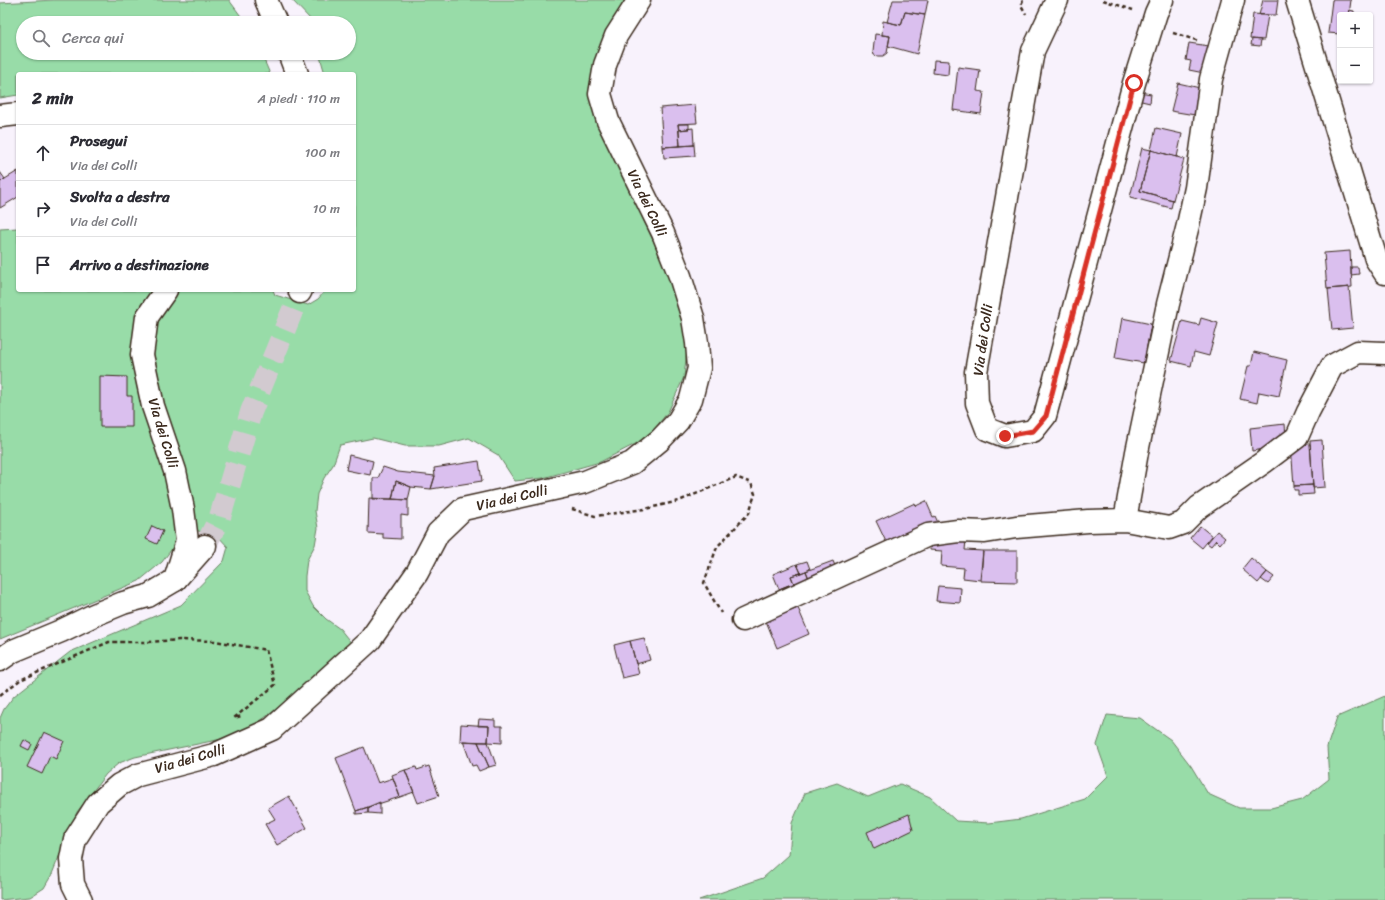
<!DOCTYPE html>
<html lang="it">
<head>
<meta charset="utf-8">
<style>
	body { margin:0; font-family:Sriracha,sans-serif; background:#f7f7f7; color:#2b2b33 }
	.controls { position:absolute; right:12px; top:12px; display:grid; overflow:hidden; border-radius:4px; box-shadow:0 1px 3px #0004 }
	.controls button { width:36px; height:36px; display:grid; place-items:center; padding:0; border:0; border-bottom:1px solid #e1e1e2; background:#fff; color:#2b2b33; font:20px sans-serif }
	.stop { position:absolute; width:12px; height:12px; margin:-9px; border:3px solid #d93025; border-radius:50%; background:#fff }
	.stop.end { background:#d93025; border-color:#fff; box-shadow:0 1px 4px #0008 }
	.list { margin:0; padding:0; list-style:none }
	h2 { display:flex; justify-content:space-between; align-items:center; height:52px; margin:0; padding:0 16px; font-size:17px }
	h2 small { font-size:13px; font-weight:400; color:#7c7c81 }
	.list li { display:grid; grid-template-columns:26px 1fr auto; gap:12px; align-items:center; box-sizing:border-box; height:56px; padding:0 16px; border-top:1px solid #e1e1e2 }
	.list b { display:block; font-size:15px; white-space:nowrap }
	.list p { margin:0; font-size:13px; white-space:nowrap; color:#7c7c81 }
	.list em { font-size:13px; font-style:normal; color:#7c7c81 }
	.icon { flex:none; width:22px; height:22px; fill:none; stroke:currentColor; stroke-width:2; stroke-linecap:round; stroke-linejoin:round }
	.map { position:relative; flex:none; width:1385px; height:900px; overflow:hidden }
	.search { position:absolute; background:#fff; box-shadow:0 1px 3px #0004; left:16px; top:16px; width:340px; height:44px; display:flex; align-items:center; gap:10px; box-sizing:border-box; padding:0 14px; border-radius:22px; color:#7c7c81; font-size:15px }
	.panel { position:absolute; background:#fff; box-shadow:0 1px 3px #0004; left:16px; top:72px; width:340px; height:220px; border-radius:4px }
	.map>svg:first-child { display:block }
	.green { fill:#98dca8; stroke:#6a8363 }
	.building { fill:#dabfee; stroke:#3b2a1e }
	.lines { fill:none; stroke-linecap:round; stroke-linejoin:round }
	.tertiary-tunnel { stroke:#d2cad0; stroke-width:22; stroke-dasharray:22 11; stroke-linecap:butt }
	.minor-casing { stroke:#3b2a1e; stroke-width:25 }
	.tertiary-casing { stroke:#3b2a1e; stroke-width:25 }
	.path { stroke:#3b2a1e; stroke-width:2.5; stroke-dasharray:4 3; stroke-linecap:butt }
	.minor { stroke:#fff; stroke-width:22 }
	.tertiary { stroke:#fff; stroke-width:22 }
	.route { stroke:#d93025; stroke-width:5 }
	.labels { text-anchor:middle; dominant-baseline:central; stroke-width:3; stroke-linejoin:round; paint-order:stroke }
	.street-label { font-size:14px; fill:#3b2a1e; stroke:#fff }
</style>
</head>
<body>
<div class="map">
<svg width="1385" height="900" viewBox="0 0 1385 900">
	<rect width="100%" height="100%" fill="#f8f2fc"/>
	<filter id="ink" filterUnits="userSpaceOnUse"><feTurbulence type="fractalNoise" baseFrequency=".025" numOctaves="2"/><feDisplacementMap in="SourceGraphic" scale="8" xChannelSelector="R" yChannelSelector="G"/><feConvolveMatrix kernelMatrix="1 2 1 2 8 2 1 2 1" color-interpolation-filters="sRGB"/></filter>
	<g filter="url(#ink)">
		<path class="green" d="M54 0H229L246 23H23V53H261L270 74H18V95L0 98V3Z
			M292 0H644L604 82 603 126 643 219 677 292 688 340 684 377 668 412 647 438 600 462 543 478 515 481 498 455 469 438 439 446H405L373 438 340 445 333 465 324 478 317 494 315 511 318 528 315 545 307 560 305 576V591L313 606 326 619 340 629 352 644 308 686 241 735 135 757 119 763 106 774 77 812 52 874 44 888 30 897 0 900V718L4 709 14 696 70 652 181 605 224 561 228 547 217 535 194 530 180 538 162 562 139 581 0 639V229L18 228V290H273L275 295 308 305 318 299 326 290H354V74H325L319 53H349V23H312L311 20Z
			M1385 696V900H699L763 878 789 855 792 823 805 793 837 783 868 797 900 784 930 797 956 821 989 823 1021 819 1085 799 1108 776 1097 745 1107 715 1140 718 1171 740 1191 766 1208 794 1239 808H1271L1302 800 1329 779 1327 747 1337 717Z"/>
		<path class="building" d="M893 0H928L925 15 905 12 901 25 887 22Z
			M1263 0H1278L1276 15H1259Z
			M1332 0H1351L1349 15H1340V34L1328 33Z
			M1349 10 1354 11V15H1349Z
			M905 12 925 15 917 54 888 46 890 36 882 35 883 21 901 25Z
			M1253 14 1268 15 1264 40 1250 39Z
			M875 34 890 36 887 53 883 56H878L874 55 873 52Z
			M1252 39 1261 40 1260 46 1251 45Z
			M1189 43 1209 46 1204 73 1189 70 1191 61 1186 60Z
			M934 60 949 61 948 75 933 73Z
			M958 67 980 70 977 91 984 92 981 114 953 110Z
			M1178 83 1200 88 1195 115 1171 111Z
			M1140 92 1151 94 1150 103 1137 100Z
			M695 105 697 123 678 124 680 146 663 147 660 108Z
			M678 124H689V129L679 130Z
			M693 128 694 145 680 146 679 130Z
			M1156 128 1182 134 1177 157 1151 150Z
			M694 145 695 156 664 158 663 147Z
			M1142 148 1151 150 1140 191 1173 200 1171 208 1130 197Z
			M1151 150 1184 159 1173 200 1140 191Z
			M18 171V197L0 208V182Z
			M0 172 5 179 0 182Z
			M1350 251 1352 287 1327 289 1324 253Z
			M1351 267H1358L1359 274 1351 275Z
			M1349 287 1353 328 1332 330 1328 289Z
			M1122 318 1151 324 1144 363 1115 358Z
			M1201 318 1218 323 1209 356 1194 352 1191 366 1171 361 1182 321 1199 325Z
			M1254 352 1287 360 1279 396 1259 392 1257 403 1240 399 1248 366H1251Z
			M100 376 127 377V396H132V427H100Z
			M1285 424 1286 437 1271 448 1252 451 1250 428Z
			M1322 440 1325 487 1313 488 1310 441Z
			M1310 444 1313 485 1294 486 1291 445Z
			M349 455 373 461 370 475 346 470Z
			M479 461 482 481 431 489 435 476 434 468Z
			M383 467 398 472 435 476 431 489 411 487 396 481 392 499H373V478H378Z
			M396 481 411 487 408 500 392 499Z
			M1313 485 1314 494 1298 495V490H1294V486Z
			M369 498 408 500V516L401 515V539L383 538V534L368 533Z
			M926 501 933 517 935 516 940 527 888 546 876 521 915 503 916 506Z
			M152 526 163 531 157 544 146 539Z
			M1200 526 1212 536 1202 548 1190 538Z
			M1217 531 1225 538 1220 544 1216 540 1211 546 1207 543Z
			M966 540 965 550 983 551 980 580 963 578 964 568 941 566 942 551 930 550 931 541Z
			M983 551H1017V582L981 581Z
			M1251 558 1267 572 1258 583 1242 569Z
			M807 561 810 569 801 573 797 564Z
			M833 561 838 573 811 584 806 571Z
			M797 564 801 573 791 576 796 589 791 591 789 585 779 589 773 574Z
			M806 571 812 586 797 591 791 576Z
			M1267 572 1274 577 1268 584 1261 579Z
			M789 585 792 594 782 597 779 589Z
			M938 586 961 588 960 603 936 601Z
			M798 608 809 634 777 648 766 621Z
			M644 638 650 660 636 664 630 641Z
			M630 641 639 674 622 678 614 645Z
			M479 719 495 720V726H502V743L488 742 489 726H478Z
			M461 724 489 726 488 742 460 741Z
			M44 732 64 741 56 759 50 756 42 774 27 767Z
			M24 740 32 744 29 750 21 746Z
			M463 741 478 742 489 767 479 771 476 765 472 766Z
			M478 742H488L496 765 489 767Z
			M364 747 378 783 393 778 400 797 356 811 336 758Z
			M429 766 439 796 418 803 405 770 416 767 417 770Z
			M405 770 414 792 400 797 392 775Z
			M289 796 307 828 277 845 265 824 275 819 268 808Z
			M380 802V814L368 813V807Z
			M368 807V813L356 814V811Z
			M909 814 913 830 874 849 867 832Z"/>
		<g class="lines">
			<path class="tertiary-tunnel" d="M205 546 220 517 251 412 300 292"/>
			<g class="minor-casing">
				<path id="minor" d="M1297 0 1376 259 1385 273
					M0 116 18 114
					M166 290 147 317 142 355 153 406 175 471 183 509 187 541 175 580
					M1125 520 1137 452 1168 304 1188 225 1196 188 1211 79 1233 0
					M743 620 928 535 958 531 985 532 1016 527 1088 521 1125 520 1169 528 1183 523 1199 507 1264 462 1297 437 1308 412 1332 366 1358 352 1385 353"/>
			</g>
			<g class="tertiary-casing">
				<path id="tertiary" d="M266 0 276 23
					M1057 0 1033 51 976 372 977 403 987 429 1005 436 1033 431 1045 416 1134 83 1156 13 1162 0
					M289 53 297 74
					M300 292 301 290
					M0 660 13 651 61 631 94 615 123 603 148 596 175 580 205 546
					M81 900 73 884 71 859 75 839 98 803 119 785 138 775 214 755 272 729 370 640 417 573 438 533 463 509 585 482 632 463 660 440 678 421 691 399 699 368 697 343 693 318 680 276 663 233 608 121 600 94 605 65 616 36 639 0"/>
			</g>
			<path class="path" d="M1023 0 1021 5 1026 14
				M1103 0 1133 10
				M1173 33 1199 41
				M572 509 595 516 645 509 679 501 736 477 751 483 755 494 749 513 717 547 704 583 721 613
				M0 695 20 680 109 642H149L179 640 215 641 266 650 275 685 234 718 242 716"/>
			<use href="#minor" class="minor"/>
			<use href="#tertiary" class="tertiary"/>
		</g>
	</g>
	<g class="lines" filter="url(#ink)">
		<path class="route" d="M1005 436 1033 431 1046 416 1134 83"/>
	</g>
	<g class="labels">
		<g class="street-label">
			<text transform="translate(647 203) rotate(64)">Via dei Colli</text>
			<text transform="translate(983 340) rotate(-82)">Via dei Colli</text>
			<text transform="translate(163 433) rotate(73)">Via dei Colli</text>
			<text transform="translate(512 498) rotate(-13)">Via dei Colli</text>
			<text transform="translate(190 759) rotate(-16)">Via dei Colli</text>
		</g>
	</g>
</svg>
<div class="controls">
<button>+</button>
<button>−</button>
</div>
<div class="stop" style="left:1134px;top:83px"></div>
<div class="stop end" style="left:1005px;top:436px"></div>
<div class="search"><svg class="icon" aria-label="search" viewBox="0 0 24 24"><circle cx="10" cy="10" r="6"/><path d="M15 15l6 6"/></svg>Cerca qui</div>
<section class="panel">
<h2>2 min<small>A piedi · 110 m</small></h2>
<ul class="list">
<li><svg class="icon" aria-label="ahead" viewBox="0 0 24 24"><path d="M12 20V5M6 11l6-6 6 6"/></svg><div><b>Prosegui</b><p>Via dei Colli</p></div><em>100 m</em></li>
<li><svg class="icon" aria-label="right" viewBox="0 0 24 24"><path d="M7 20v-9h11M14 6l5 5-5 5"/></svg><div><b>Svolta a destra</b><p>Via dei Colli</p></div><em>10 m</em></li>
<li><svg class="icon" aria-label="arrive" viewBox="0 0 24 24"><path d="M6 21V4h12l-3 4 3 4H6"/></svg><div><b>Arrivo a destinazione</b></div></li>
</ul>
</section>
</div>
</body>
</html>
